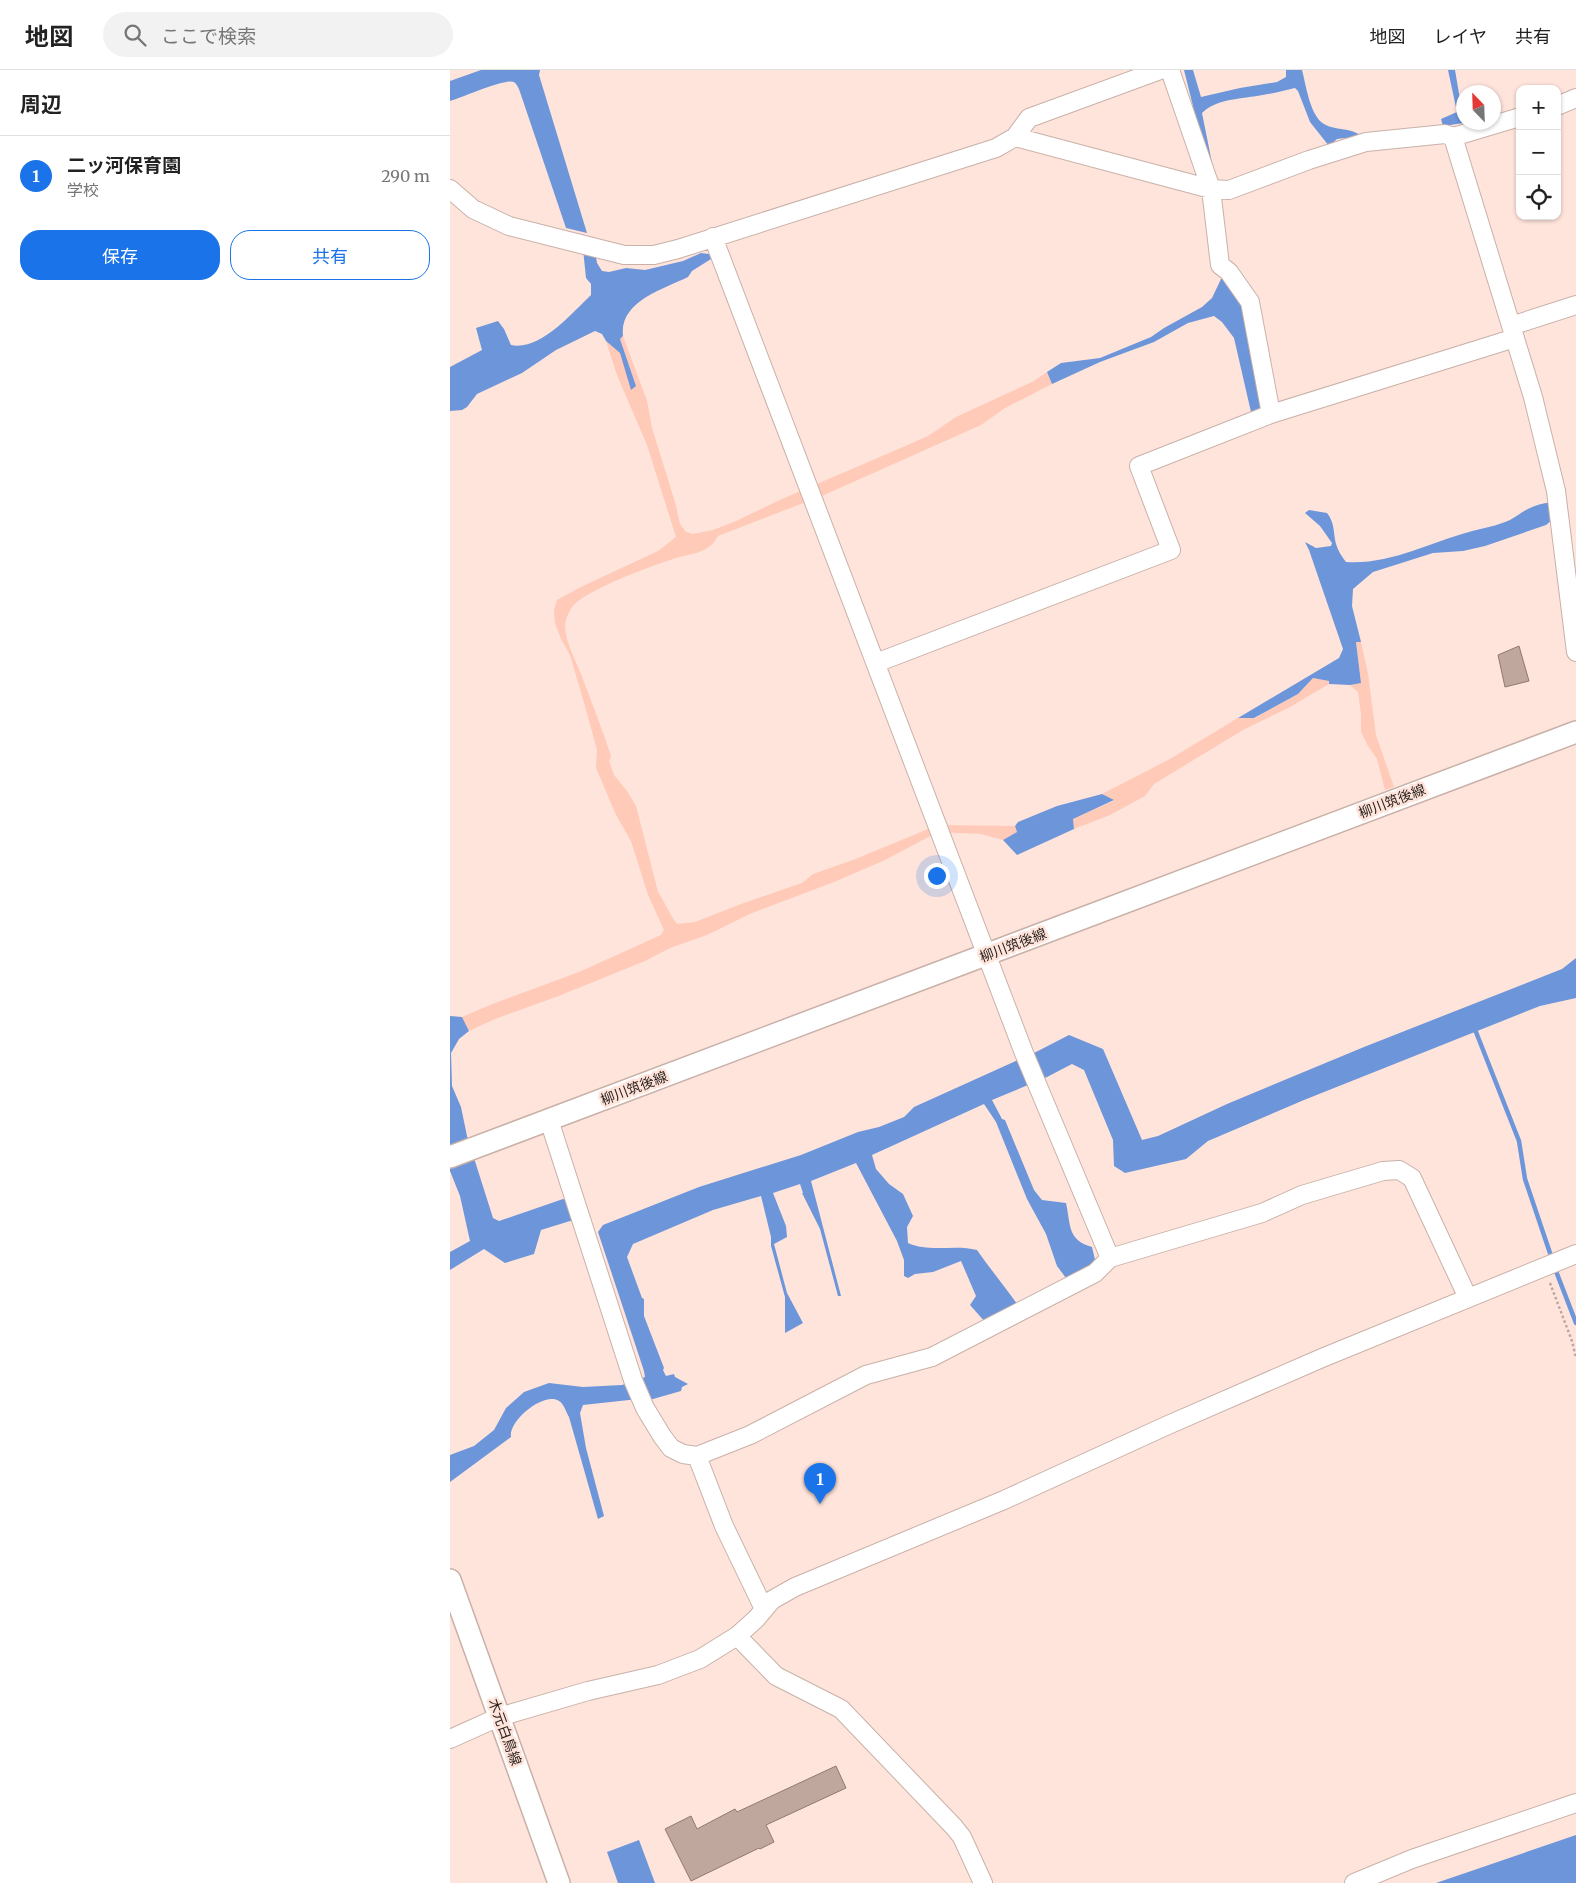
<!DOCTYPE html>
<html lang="ja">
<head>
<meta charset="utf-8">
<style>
	body { margin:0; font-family:Merriweather,"Noto Sans JP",serif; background:#f2f2f2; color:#222 }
	.controls { position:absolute; right:15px; top:15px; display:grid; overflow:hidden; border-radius:10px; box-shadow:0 1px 4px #0004 }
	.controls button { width:45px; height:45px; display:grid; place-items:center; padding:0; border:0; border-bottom:1px solid #e0e0e0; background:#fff; color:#222; font:25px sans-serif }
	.compass { position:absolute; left:1006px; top:15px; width:45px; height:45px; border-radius:50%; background:#fff; box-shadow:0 1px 4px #0004; rotate:337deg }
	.you { position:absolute; left:486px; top:805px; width:18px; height:18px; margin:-12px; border:4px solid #fff; border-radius:50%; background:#1a73e8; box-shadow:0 0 0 8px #1a73e833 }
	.badge { display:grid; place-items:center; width:32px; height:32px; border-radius:50%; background:#1a73e8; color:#fff; font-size:16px; font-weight:700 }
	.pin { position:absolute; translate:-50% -41px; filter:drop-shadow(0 1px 2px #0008) }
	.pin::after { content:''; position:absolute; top:26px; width:18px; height:15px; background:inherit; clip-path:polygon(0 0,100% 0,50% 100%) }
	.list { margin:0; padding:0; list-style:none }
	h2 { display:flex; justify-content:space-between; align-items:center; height:65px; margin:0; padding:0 20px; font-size:21px }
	h2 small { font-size:16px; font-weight:400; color:#767676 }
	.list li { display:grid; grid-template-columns:32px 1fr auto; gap:15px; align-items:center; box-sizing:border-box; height:80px; padding:0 20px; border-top:1px solid #e0e0e0 }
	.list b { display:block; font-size:19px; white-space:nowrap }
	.list p { margin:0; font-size:16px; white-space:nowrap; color:#767676 }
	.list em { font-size:16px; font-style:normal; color:#767676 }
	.actions { display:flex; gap:10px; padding:15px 20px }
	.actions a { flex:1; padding:11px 0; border:1px solid #1a73e8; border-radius:20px; text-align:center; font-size:18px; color:#1a73e8 }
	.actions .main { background:#1a73e8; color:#fff }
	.icon { flex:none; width:28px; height:28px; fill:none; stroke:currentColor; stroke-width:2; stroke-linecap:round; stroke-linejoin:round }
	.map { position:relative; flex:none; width:1126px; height:1813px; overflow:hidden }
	header { display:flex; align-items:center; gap:30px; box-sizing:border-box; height:70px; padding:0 25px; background:#fff; border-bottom:1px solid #e0e0e0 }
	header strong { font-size:24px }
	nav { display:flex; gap:28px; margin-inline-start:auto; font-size:18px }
	.search { width:350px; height:45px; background:#f2f2f2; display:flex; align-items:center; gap:12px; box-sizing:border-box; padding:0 18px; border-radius:28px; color:#767676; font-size:19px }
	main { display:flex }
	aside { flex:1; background:#fff }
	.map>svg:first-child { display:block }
	.green { fill:#ffcab7 }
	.water { fill:#6d95da }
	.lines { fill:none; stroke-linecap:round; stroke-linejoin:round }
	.stream { stroke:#6d95da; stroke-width:4.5 }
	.building { fill:#bfa79e; stroke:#8f7970 }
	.minor-casing { stroke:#c9b1a8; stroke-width:20 }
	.major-casing { stroke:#c9b1a8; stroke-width:24 }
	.path { stroke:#bca7a0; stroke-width:2.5; stroke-dasharray:2.5 2.5; stroke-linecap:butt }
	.minor { stroke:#fff; stroke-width:18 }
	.major { stroke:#fff; stroke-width:21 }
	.labels { text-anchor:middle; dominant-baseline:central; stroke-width:5; stroke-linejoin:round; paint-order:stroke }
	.street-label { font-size:14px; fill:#281f1b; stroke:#fee4db }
</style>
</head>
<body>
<header>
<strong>地図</strong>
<div class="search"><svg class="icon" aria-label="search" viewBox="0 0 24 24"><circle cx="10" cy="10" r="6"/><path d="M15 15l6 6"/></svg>ここで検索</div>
<nav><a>地図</a><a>レイヤ</a><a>共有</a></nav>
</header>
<main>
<aside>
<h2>周辺<small></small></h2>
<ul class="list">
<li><span class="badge">1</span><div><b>二ッ河保育園</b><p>学校</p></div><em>290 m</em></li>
</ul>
<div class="actions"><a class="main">保存</a><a>共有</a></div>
</aside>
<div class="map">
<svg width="1126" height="1813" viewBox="0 0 1126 1813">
	<rect width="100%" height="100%" fill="#fee4db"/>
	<path class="green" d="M173 266 197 331 202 358 225 432 230 454 236 462 243 464 263 460 284 452 332 429 453 377 478 366 506 347 584 311 597 302 602 314 555 338 531 355 374 425 268 466C258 485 240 483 223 489 201 496 136 520 123 536 119 541 115 550 115 557 116 573 125 589 131 604 141 631 152 658 161 686L159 691 164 705 177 721 186 736 208 822C215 832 219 844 227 854L245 852 291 834 352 813 363 804 403 790 488 755 565 756 567 762 553 770 531 764 488 762 435 790 384 812 302 843 257 865 220 878 195 891 106 927 45 949 19 961 12 947 45 933 129 902 211 865 214 860 198 825 181 771 166 745 146 698 147 680 135 636 120 585 111 569 105 553 104 540 107 530 131 517 208 481 226 467 197 375 167 305 156 271 170 283 178 307V313L186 316 170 269Z
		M906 572H911L918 604 926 665 944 717 935 720 927 689 918 676 911 662V644L908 622 900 615 911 612Z
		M863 608 879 611V614L840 637 793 660 704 714 695 726 660 745 624 759 622 749 664 731 652 724 720 689 788 648H805L848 624Z"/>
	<path class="water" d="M31 0H90L89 5 137 163 116 158 70 22C69 19 67 14 64 12 55 8 11 28 0 31V11Z
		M734 0H743L751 27 790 18 827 12 836 7V0H852C856 15 860 46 874 54 886 61 899 57 912 66L887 69 879 76 860 52 848 21 845 18C836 20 827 23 818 24 797 29 768 27 752 43L765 108 759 100Z
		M998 0H1005L1014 53 993 56 991 49 1007 42Z
		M133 179 145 181 147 193 152 201 159 202 176 198 195 200 233 191 251 183 259 184 261 189 242 201 238 207C214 219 169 231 173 266L170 269 186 316 181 320 170 283 156 271 152 264 145 261 106 280 72 303 27 324 17 337 12 340 0 341V297L32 280 26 258 48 251 54 259 61 275C90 281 121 244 141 225V214L136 208Z
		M771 209H776L789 231 798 253 812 338 801 342 784 268 772 252 764 246 738 253 704 272 650 292 602 314 597 302 611 293 650 288 701 267 714 258 752 237 762 228Z
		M1106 431 1108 445 1096 455 1035 476 1013 481 983 483 923 502 903 519 902 536 911 572H906L911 613 900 615 879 614V611L863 608 848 624 804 648H788L889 588 893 579 859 480 855 472 866 478 881 476 882 473 870 456 855 443 859 440 877 443C885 453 883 462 886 474 888 481 892 487 896 492 939 495 979 473 1019 462 1033 458 1047 456 1060 450 1067 446 1073 441 1080 438 1088 434 1097 433 1106 431Z
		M652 724 664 730 623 749 624 759 567 785 553 770 567 762 565 756 568 752 607 736Z
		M1126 888V928L1090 936 854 1030 758 1071 736 1089 675 1103 664 1096 663 1070 634 1000 622 994 597 1007 542 1030 552 1049 555 1050 584 1120 592 1130 616 1133C621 1155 617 1170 642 1177L646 1194 619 1212 607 1196 596 1164 577 1129 546 1052 534 1034 422 1085 426 1099 439 1114 453 1124 463 1146 457 1157 458 1173C480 1183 505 1174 527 1180 541 1200 556 1218 570 1238L536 1253 520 1235 526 1226 511 1191 483 1202 465 1204 458 1208 454 1206V1190L447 1171 406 1093 361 1111 391 1226H388L370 1159 352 1123H353L350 1114 323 1123 336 1156 337 1167 324 1174 337 1223 353 1253 335 1263V1227L321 1176V1167L311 1126 263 1140 183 1174 177 1187 192 1228 194 1229V1246L214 1298 213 1300 216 1306 224 1304 225 1307 238 1314 232 1317 231 1321 203 1329 179 1330 133 1335 130 1343 136 1378 154 1446 148 1449 119 1347C116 1342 114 1334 109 1331 94 1321 58 1351 61 1367L0 1412V1385L24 1376 44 1360 56 1338 74 1322 99 1313 133 1317 172 1315 195 1307 194 1301 148 1162 153 1155 249 1117 351 1085 408 1062 429 1057 454 1047 464 1037 586 982 619 965 653 979 692 1070 708 1066 777 1034 914 977 1112 899Z
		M0 946 12 947 19 961 9 969 1 983 2 1016 11 1037 17 1066 43 1148 49 1151 113 1129 124 1133 126 1152 120 1151 91 1160 84 1184 55 1193 34 1179 0 1200V1182L20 1171 10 1126 0 1101Z
		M1126 1765V1813H986Z
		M189 1770 205 1813H168L157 1782Z"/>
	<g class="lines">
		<path class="stream" d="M1024 957 1069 1071 1075 1109 1102 1189
			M1104 1196 1126 1253"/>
	</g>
	<path class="building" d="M1069 576 1079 611 1055 617 1048 585Z
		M386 1696 396 1718 316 1755 324 1772 310 1779 309 1778 241 1811 215 1759 241 1746 247 1759 285 1739 287 1742Z"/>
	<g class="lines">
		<g class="minor-casing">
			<path id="minor" d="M720 0 761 119 770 195 779 202 800 232 821 344
				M1107 36 1126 28
				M565 67 579 48 710 0
				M1003 67 1083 327 1106 421 1126 582
				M0 119 23 139 59 156 174 185H204L228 179 546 78 565 67 761 119 779 120 859 90 916 72 995 64 1003 67 1070 47
				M263 167 574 983 660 1188
				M1061 256 1126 235
				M426 593 721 480 689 396 821 344 1065 268
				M99 1050 183 1310 195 1338 212 1366 221 1378 233 1384 247 1386 300 1365 416 1305 482 1287 645 1203 660 1188 812 1143 852 1125 933 1101 949 1100 962 1108 1018 1228
				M247 1386 274 1456 314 1539
				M287 1566 326 1606 391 1639 504 1757 512 1767 533 1813
				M0 1669 49 1647 138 1621 208 1605 250 1589 287 1566 306 1549 322 1530 345 1517 554 1430 718 1355 872 1288 1126 1184
				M904 1813 962 1789 1126 1733"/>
		</g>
		<g class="major-casing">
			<path id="major" d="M0 1087 1126 662
				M0 1510 109 1813"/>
		</g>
		<path class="path" d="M1100 1213 1122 1271 1126 1288"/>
		<use href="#minor" class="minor"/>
		<use href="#major" class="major"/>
	</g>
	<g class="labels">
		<g class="street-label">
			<text transform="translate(942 731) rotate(-21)">柳川筑後線</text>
			<text transform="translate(563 875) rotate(-21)">柳川筑後線</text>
			<text transform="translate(184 1018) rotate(-21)">柳川筑後線</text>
			<text transform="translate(55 1662) rotate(70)">木元白鳥線</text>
		</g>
	</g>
</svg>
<div class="controls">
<button>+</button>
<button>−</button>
<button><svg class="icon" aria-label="locate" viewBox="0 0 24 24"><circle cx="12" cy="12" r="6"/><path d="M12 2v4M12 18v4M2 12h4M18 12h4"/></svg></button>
</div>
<svg class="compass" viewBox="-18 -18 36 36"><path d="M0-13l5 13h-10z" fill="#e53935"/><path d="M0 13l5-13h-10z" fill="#767676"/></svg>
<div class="you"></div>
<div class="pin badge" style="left:370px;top:1434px">1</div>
</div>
</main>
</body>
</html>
